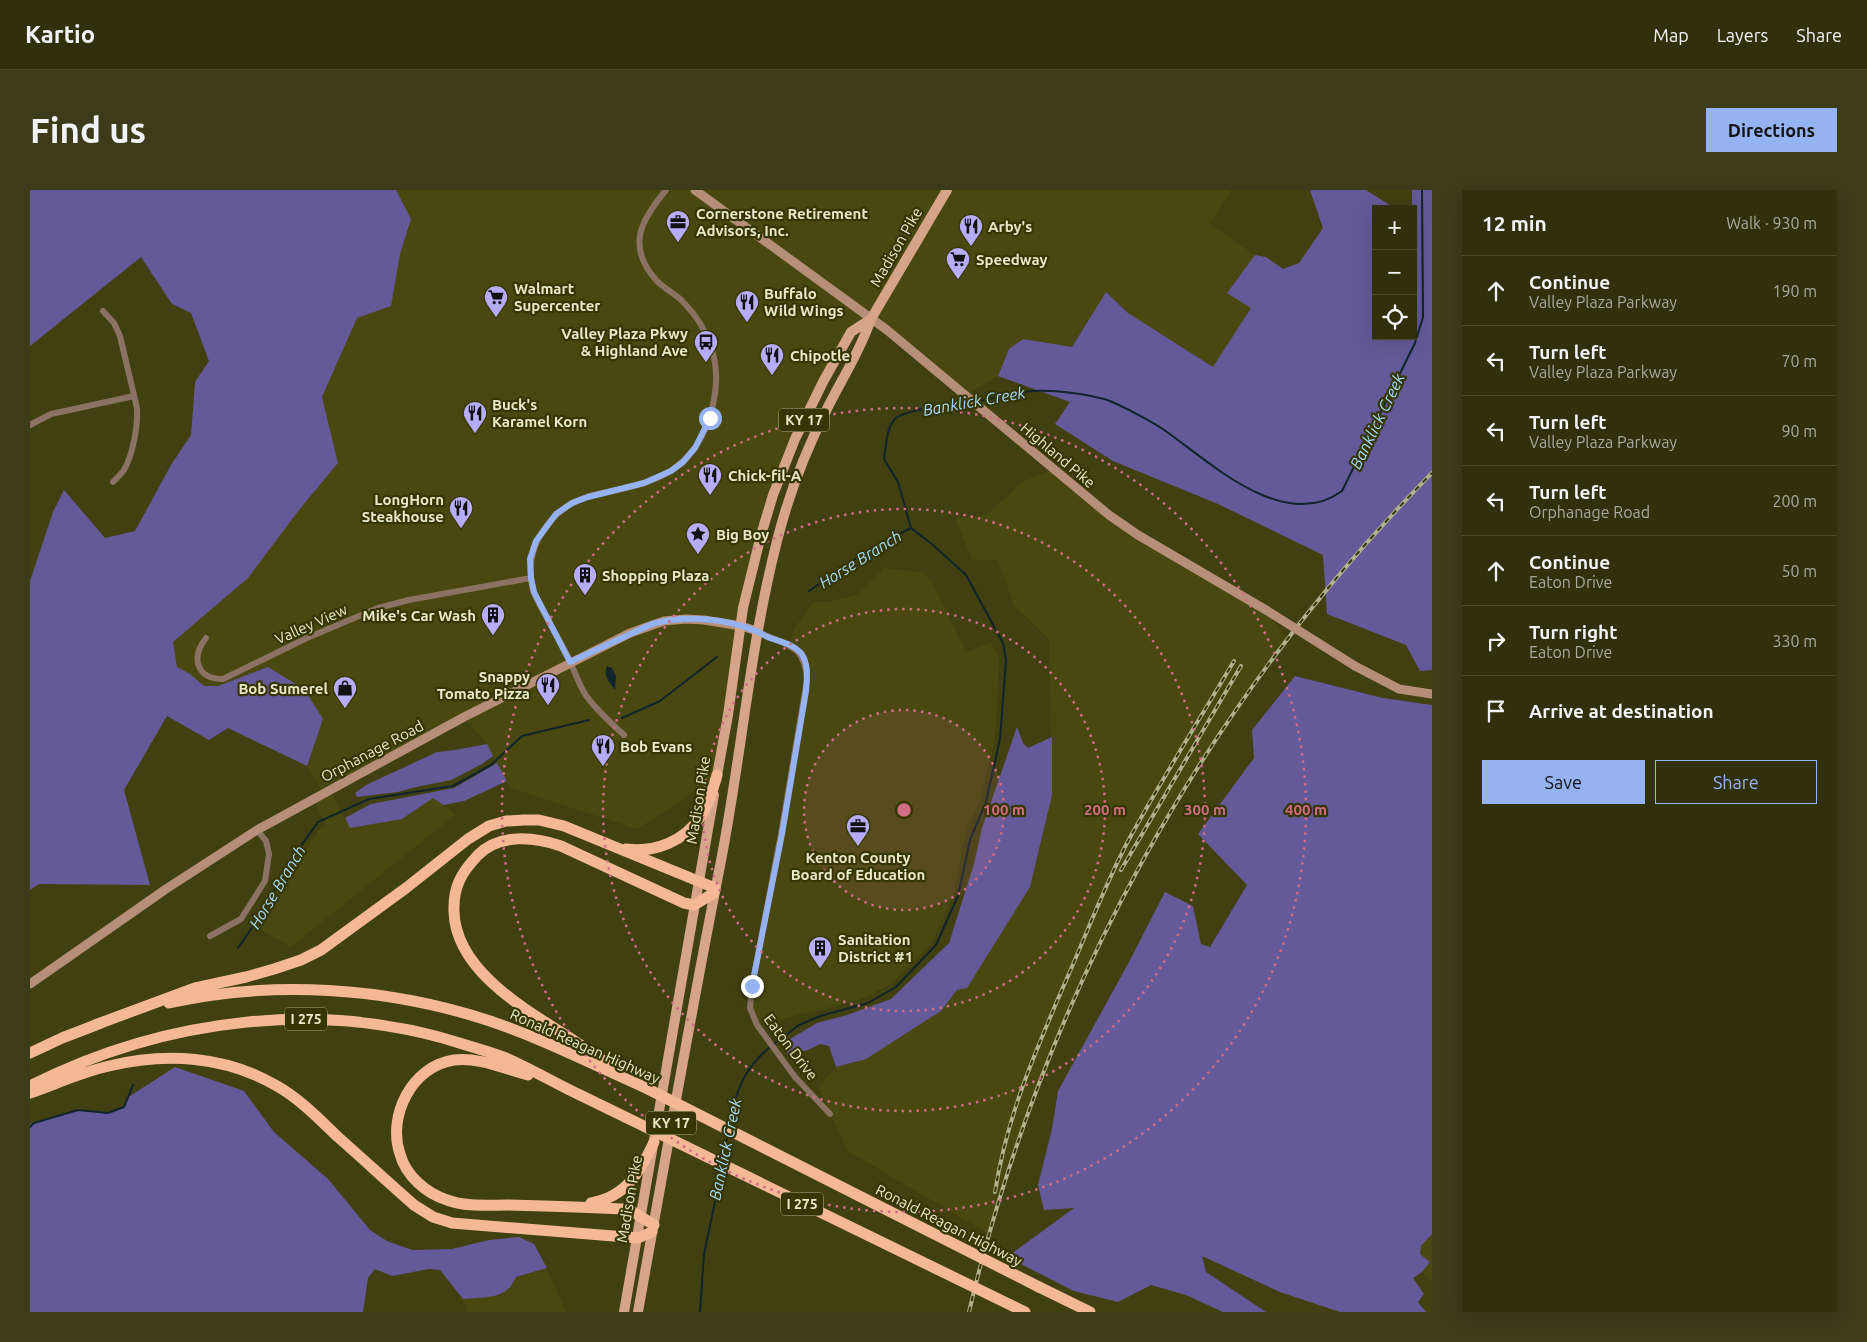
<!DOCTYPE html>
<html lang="en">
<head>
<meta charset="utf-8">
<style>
	body { margin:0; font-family:Ubuntu,sans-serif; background:#3c3c1b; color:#f1f3f6 }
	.controls { position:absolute; right:15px; top:15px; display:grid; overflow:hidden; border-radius:0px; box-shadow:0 5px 20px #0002 }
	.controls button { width:45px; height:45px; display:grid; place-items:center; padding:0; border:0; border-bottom:1px solid #4b4b2e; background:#30300d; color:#f1f3f6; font:25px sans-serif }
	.stop { position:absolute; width:15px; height:15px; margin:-11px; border:4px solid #95b2f1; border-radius:50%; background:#fff }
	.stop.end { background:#95b2f1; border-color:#fff; box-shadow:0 1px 5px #0008 }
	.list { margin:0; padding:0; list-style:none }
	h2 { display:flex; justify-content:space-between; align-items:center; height:65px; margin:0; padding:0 20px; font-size:21px }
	h2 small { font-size:16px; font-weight:400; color:#a8a99d }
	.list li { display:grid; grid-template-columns:32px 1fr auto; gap:15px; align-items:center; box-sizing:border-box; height:70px; padding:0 20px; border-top:1px solid #4b4b2e }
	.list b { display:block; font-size:19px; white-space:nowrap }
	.list p { margin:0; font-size:16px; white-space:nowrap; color:#a8a99d }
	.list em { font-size:16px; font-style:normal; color:#a8a99d }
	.actions { display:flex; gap:10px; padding:15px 20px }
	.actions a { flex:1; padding:11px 0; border:1px solid #95b2f1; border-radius:0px; text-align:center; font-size:18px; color:#95b2f1 }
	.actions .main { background:#95b2f1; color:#111 }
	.icon { flex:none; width:28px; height:28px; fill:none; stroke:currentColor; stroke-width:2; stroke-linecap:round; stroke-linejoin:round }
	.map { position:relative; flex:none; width:1402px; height:1122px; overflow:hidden; border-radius:0px }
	header { display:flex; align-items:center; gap:30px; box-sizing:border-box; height:70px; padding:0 25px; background:#30300d; border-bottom:1px solid #4b4b2e }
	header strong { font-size:24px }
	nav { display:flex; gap:28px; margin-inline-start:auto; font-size:18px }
	.intro { display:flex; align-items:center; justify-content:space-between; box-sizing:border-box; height:120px; padding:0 30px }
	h1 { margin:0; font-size:35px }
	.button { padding:12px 22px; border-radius:0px; background:#95b2f1; color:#111; font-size:18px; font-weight:700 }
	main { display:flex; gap:30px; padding:0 30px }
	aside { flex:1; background:#30300d; border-radius:0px; box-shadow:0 5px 20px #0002 }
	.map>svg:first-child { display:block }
	.built { fill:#484810 }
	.green { fill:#645a99 }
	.water { fill:#11232b }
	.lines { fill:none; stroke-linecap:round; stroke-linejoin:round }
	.stream { stroke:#11232b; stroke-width:2 }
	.street { stroke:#8b7264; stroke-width:6 }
	.secondary { stroke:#b68e79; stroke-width:9 }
	.primary { stroke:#d6a489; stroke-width:10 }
	.highway { stroke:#f4b897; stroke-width:11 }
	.rail-casing { stroke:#b0b28d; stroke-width:4 }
	.rail { stroke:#363604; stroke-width:2; stroke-dasharray:5.5; stroke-linecap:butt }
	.secondary-bridge { stroke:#b68e79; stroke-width:9 }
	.highway-bridge { stroke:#f4b897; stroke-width:11 }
	.route { stroke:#95b2f1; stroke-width:6 }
	.ring { fill:none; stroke:#d16c87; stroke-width:2.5; stroke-dasharray:2.5 5 }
	.labels { text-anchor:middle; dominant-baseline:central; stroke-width:4.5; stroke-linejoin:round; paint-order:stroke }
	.shield { fill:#363604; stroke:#b2b38e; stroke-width:1 }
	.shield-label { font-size:14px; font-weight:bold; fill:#e7e9c9 }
	.poi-label { font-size:15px; font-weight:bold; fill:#e7e9c9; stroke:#363604; text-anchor:start }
	.street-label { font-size:15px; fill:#e7e9c9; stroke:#363604 }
	.water-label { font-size:16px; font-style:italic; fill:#a5defa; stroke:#363604 }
	.centre { fill:#d16c87; stroke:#363604; stroke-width:2.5 }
	.ring-label { font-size:15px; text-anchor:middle; font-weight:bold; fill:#d16c87; stroke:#363604; stroke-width:4.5; stroke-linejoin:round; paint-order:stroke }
</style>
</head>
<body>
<header>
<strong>Kartio</strong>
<nav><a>Map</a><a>Layers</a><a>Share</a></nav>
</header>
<div class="intro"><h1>Find us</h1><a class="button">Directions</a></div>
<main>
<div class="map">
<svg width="1402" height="1122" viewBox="0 0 1402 1122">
	<rect width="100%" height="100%" fill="#404011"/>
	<path class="built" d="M366 0H1201L1180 34 1225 65 1197 102 1221 118 1183 177 1098 123 1076 103 1041 157 993 149 979 159 968 186 935 205 841 129 821 142 794 190 731 345 687 585 653 610 607 639 480 598 457 554 434 527 299 599 320 638 372 629 403 608 426 624 261 757 228 738 259 679 291 638 296 635 283 608 293 603 277 576 293 529 238 477 188 496H174L160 484 147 477 143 452 218 388 269 320 308 273 292 207 327 128 370 64 381 29Z
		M1024 279 1079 325 1236 420 1257 449 1220 498 1158 593 1118 660 1088 715 1053 787 1007 897 983 963 959 1044 818 961 800 924 789 897 806 877 836 869 911 821 927 800 937 798 964 753 1022 605 1019 449 984 415 968 370H942L925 328 956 325 992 292Z
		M854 378 892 382 902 392 936 462 961 453 967 463 969 472 965 551 950 610 936 642 923 707 902 753 861 794 829 810 727 835 721 811 777 479 760 455 763 440 784 412H799L827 405Z
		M1402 1044V1092L1392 1082 1400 1072 1390 1064 1391 1056Z
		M517 1078 536 1122H437L433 1109 456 1106H469L486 1088Z"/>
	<path class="green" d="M0 0H366L381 29 370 64 361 116 327 128 292 207 308 273 269 320 218 388 143 452 147 477 160 484 174 496H188L238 477 274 499 293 529 277 576 198 538 179 550 137 526 94 600 120 695 9 694 0 700V391L23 322 34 300 75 348 105 341 141 275 161 245 165 192 179 171 161 123 142 114 111 67 0 156Z
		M1280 0H1336L1366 19H1346V146H1383L1382 0H1402V480L1390 481 1376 455 1297 424 1293 365 1188 314 1083 271 1025 234 1040 212 968 186 979 159 993 149 1042 157 1076 102 1098 123 1183 177 1221 118 1197 103 1225 65 1236 67 1253 79 1269 73 1293 38Z
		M1265 486 1353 508 1402 515V1044L1391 1056 1390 1064 1400 1072 1392 1082 1383 1088 1394 1104 1388 1112 1396 1122H1310L1250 1102 1172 1066 1176 1082 1236 1122H1193L1156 1105 1121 1095 1088 1112 1044 1101 977 1067 1044 1018 1014 1020 1008 995 1022 939 1028 901 1099 772 1135 702 1163 716 1171 754 1180 757 1217 695 1168 644 1224 568 1222 540Z
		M987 537 993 553 998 558 1022 547V605L1000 697 937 798 927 800 911 821 836 869 806 877 799 856 790 854 778 860 757 864 760 849 787 833 817 825 861 809 919 753 944 674 952 638Z
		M457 554 463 566 452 574 421 590 386 597 368 602 327 607 325 603 336 595 407 562 425 560Z
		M467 573 477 591 434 611 413 615 403 608 372 629 320 638 315 628 341 614 424 598Z
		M145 877 214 901 244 942 298 989 340 1040 357 1051 382 1060 422 1059 459 1050 489 1047 504 1054 517 1078 486 1087C476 1111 455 1106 433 1109L410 1080 399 1079 362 1086 345 1079 338 1088 333 1122H0V934L48 920 78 923 94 917 97 908Z"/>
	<path class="water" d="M577 476 582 478 586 486 585 500C579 492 573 485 577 476Z"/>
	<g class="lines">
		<path class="stream" d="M948 211C966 208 986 202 1004 201 1025 200 1060 204 1080 211 1094 217 1125 233 1137 242 1182 274 1255 343 1312 301L1385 153 1393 127 1392 0
			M779 401 841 358 881 338
			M592 528 630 511 687 467
			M208 758 236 717 256 677 288 632 339 609 423 596 461 575 492 546 559 530
			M744 854 769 835 790 826 838 813 866 797 906 755 928 706 940 650 956 612 970 549 976 470 973 453 936 385 903 355 881 338 868 292 854 269C856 257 856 237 866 228 877 219 922 214 938 212
			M699 935C705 903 714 878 740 857
			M0 937 4 933 48 920 78 923 94 917 103 895
			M693 969 698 944
			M670 1122 674 1064 692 979"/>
		<path class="street" d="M73 121 84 133 90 146 107 218C108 236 103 264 94 280 91 284 87 288 83 292
			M0 235 21 224 104 206
			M727 441C754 456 775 452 777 490L751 644 722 796 720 818 727 835 765 887 800 924
			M176 448C161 467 166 489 193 489L277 448 348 418 379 410 501 388
			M594 545C580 532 565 519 555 504 549 494 545 483 541 473 535 460 528 448 521 436 516 425 508 414 504 403 490 361 520 317 560 306 588 299 618 296 642 280 668 263 681 233 685 203 690 170 678 138 655 114 647 104 634 99 626 90 596 56 611 30 636 0
			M180 746 211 729 235 691 239 664 236 651 227 640"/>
		<path class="secondary" d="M665 0 857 140 1079 325 1108 345 1236 420
			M1325 476 1369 499 1402 504
			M0 794 136 699 227 640 434 527 600 443 634 431 656 429 674 430 711 436 727 441"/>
		<path class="primary" d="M686 591 698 525 713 418 731 345 743 305 765 249 794 190 821 142 841 129
			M594 1122 684 605
			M608 1122C634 975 660 828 689 681 711 572 719 460 747 351 758 307 775 262 796 221 811 190 830 162 841 129L917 0"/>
		<path class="highway" d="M596 659C625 663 655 651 671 626 679 614 683 599 687 585
			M139 813C243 790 355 797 457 830 511 848 562 874 614 897
			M65 835 165 798 216 787 244 779 271 770 291 760 376 698 438 649 459 636 476 631 494 630H509L534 636 685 698
			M0 863 32 848 71 833
			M587 880C571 869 554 857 537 846 493 818 426 780 424 722 423 697 431 683 448 665 470 643 505 647 531 656L654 713 664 715 684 703
			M498 885C474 879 450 867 424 870 382 876 357 926 370 964 376 986 396 1003 417 1010 435 1017 458 1015 478 1015 516 1016 554 1017 592 1019L600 1020 624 1035
			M0 896C134 828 292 808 436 855 449 859 463 863 476 868 501 879 525 893 550 905
			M0 903C26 894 52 882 79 876 136 862 196 866 247 896 270 909 289 929 308 947 334 970 359 993 384 1015L403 1027 422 1033 608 1048 622 1042
			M561 1013C596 1007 610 982 624 952
			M1009 1097 1060 1122"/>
		<g class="rail-casing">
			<path id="rail" d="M1091 680 1211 476
				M965 1002C977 926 1004 865 1034 795 1055 748 1073 699 1097 653 1130 592 1168 532 1204 471
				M939 1122C1013 806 1174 514 1402 283"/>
		</g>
		<use href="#rail" class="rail"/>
		<path class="secondary-bridge" d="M1236 420 1325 476"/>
		<path class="highway-bridge" d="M614 897 1009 1097
			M550 905 995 1122"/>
	</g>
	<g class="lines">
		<path class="route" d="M680 228 665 258 653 272 641 281 614 293 558 307 542 313 526 324 506 351 500 369 501 388 504 402 540 472 622 434C655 425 695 428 726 441 731 443 735 446 740 448 751 452 763 454 771 463 779 474 777 488 776 501L752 644 722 796"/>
	</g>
	<circle cx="874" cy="620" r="100" fill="#d16c87" fill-opacity=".12"/>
	<g class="ring">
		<circle cx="874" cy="620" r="100"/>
		<circle cx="874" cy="620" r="201"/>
		<circle cx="874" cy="620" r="301"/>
		<circle cx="874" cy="620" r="402"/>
	</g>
	<defs>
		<g id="office-pin" transform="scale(1.25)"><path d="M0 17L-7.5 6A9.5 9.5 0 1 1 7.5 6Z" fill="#b6acf8" stroke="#363604"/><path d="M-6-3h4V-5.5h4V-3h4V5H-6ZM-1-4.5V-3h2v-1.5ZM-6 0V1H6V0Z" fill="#111"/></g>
		<g id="restaurant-pin" transform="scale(1.25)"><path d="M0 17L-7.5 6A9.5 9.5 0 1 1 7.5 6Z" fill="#b6acf8" stroke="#363604"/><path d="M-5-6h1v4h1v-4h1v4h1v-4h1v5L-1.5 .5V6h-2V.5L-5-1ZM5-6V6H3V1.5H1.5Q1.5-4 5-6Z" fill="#111"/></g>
		<g id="supermarket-pin" transform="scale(1.25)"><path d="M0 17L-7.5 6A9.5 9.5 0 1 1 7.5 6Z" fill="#b6acf8" stroke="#363604"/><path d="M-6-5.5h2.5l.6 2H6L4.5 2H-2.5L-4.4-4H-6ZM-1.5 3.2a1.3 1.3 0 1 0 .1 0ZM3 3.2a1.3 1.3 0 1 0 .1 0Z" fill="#111"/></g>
		<g id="bus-pin" transform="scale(1.25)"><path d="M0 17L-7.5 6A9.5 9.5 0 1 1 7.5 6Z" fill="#b6acf8" stroke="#363604"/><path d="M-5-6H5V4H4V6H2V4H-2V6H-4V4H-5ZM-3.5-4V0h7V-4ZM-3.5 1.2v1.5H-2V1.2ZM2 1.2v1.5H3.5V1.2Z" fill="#111"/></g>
		<g id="sight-pin" transform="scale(1.25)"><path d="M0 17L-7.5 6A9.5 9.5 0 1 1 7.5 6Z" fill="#b6acf8" stroke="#363604"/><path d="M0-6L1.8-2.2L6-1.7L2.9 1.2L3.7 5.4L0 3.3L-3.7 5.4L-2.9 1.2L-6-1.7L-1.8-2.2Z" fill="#111"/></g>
		<g id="building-pin" transform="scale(1.25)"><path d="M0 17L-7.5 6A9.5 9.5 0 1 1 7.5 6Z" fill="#b6acf8" stroke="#363604"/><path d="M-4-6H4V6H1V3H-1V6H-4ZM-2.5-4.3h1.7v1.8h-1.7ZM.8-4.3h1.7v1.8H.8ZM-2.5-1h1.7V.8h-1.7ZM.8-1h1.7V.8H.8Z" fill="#111"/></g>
		<g id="shop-pin" transform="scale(1.25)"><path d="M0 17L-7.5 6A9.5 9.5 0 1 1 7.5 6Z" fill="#b6acf8" stroke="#363604"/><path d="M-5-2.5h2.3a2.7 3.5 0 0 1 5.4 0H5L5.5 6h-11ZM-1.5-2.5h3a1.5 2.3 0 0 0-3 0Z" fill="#111"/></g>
	</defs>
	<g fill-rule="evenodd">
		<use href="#office-pin" x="648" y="32"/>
		<use href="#restaurant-pin" x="941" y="36"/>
		<use href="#supermarket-pin" x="928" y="69"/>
		<use href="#supermarket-pin" x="466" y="107"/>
		<use href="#restaurant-pin" x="717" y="112"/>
		<use href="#bus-pin" x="676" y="152"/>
		<use href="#restaurant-pin" x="742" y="165"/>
		<use href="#restaurant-pin" x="445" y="223"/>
		<use href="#restaurant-pin" x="680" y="285"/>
		<use href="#restaurant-pin" x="431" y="318"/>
		<use href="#sight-pin" x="668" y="344"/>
		<use href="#building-pin" x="555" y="385"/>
		<use href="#building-pin" x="463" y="425"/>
		<use href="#restaurant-pin" x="518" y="495"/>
		<use href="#shop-pin" x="315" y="498"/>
		<use href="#restaurant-pin" x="573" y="556"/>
		<use href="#office-pin" x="828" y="636"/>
		<use href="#building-pin" x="790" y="758"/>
	</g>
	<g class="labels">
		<g class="shield">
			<rect x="749" y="218.5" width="50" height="23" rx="4"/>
			<rect x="255" y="817.5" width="42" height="23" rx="4"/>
			<rect x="616" y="921.5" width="50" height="23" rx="4"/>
			<rect x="751" y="1002.5" width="42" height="23" rx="4"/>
		</g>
		<g class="shield-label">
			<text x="774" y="230">KY 17</text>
			<text x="276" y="829">I 275</text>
			<text x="641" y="933">KY 17</text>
			<text x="772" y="1014">I 275</text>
		</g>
		<g class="poi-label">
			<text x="666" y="23">Cornerstone Retirement<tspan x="666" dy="17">Advisors, Inc.</tspan></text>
			<text x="958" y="36">Arby's</text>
			<text x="946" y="69">Speedway</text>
			<text x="484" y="98">Walmart<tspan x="484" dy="17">Supercenter</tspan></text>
			<text x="734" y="103">Buffalo<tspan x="734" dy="17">Wild Wings</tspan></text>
			<text x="658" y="143" text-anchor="end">Valley Plaza Pkwy<tspan x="658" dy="17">&amp; Highland Ave</tspan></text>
			<text x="760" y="165">Chipotle</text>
			<text x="462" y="214">Buck's<tspan x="462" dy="17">Karamel Korn</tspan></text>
			<text x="698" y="285">Chick-fil-A</text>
			<text x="414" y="309" text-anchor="end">LongHorn<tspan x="414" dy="17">Steakhouse</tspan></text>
			<text x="686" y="344">Big Boy</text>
			<text x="572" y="385">Shopping Plaza</text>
			<text x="446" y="425" text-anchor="end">Mike's Car Wash</text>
			<text x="500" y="486" text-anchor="end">Snappy<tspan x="500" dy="17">Tomato Pizza</tspan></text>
			<text x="298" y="498" text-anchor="end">Bob Sumerel</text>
			<text x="590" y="556">Bob Evans</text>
			<text x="828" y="667" text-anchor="middle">Kenton County<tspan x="828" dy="17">Board of Education</tspan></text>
			<text x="808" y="749">Sanitation<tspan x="808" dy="17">District #1</tspan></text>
		</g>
		<g class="street-label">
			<text transform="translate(866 57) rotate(-60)">Madison Pike</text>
			<text transform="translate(1028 265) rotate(40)">Highland Pike</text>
			<text transform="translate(281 434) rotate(-24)">Valley View</text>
			<text transform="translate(342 561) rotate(-28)">Orphanage Road</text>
			<text transform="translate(668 610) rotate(-81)">Madison Pike</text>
			<text transform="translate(555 856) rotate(24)">Ronald Reagan Highway</text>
			<text transform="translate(761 857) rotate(53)">Eaton Drive</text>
			<text transform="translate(599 1009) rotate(-80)">Madison Pike</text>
			<text transform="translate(919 1035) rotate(27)">Ronald Reagan Highway</text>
		</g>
		<g class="water-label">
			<text transform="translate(944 211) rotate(-10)">Banklick Creek</text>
			<text transform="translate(1347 231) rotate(-64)">Banklick Creek</text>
			<text transform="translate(830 369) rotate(-32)">Horse Branch</text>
			<text transform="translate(247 697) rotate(-59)">Horse Branch</text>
			<text transform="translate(695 959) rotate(-78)">Banklick Creek</text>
		</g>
	</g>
	<circle cx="874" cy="620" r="8" class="centre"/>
	<g class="ring-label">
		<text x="974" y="625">100 m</text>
		<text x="1075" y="625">200 m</text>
		<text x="1175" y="625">300 m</text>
		<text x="1276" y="625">400 m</text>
	</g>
</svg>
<div class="controls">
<button>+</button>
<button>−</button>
<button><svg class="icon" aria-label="locate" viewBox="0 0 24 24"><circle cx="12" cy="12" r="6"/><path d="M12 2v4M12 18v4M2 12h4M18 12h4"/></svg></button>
</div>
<div class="stop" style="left:680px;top:228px"></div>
<div class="stop end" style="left:722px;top:796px"></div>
</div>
<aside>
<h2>12 min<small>Walk · 930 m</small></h2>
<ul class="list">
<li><svg class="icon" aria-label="ahead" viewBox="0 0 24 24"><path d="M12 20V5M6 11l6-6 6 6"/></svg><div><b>Continue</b><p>Valley Plaza Parkway</p></div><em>190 m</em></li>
<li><svg class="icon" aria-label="left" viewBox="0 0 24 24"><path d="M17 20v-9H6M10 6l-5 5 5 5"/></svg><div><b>Turn left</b><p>Valley Plaza Parkway</p></div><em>70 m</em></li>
<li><svg class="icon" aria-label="left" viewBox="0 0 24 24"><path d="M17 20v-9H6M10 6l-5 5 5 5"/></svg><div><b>Turn left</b><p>Valley Plaza Parkway</p></div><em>90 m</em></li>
<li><svg class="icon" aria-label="left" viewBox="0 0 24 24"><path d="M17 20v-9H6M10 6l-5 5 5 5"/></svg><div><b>Turn left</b><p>Orphanage Road</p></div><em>200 m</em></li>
<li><svg class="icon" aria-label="ahead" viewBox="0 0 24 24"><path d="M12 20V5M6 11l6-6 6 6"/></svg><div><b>Continue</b><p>Eaton Drive</p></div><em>50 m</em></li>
<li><svg class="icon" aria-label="right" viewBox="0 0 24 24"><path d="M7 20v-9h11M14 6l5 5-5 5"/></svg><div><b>Turn right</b><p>Eaton Drive</p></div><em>330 m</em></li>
<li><svg class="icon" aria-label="arrive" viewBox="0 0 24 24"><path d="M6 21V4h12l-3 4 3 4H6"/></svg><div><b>Arrive at destination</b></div></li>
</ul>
<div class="actions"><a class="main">Save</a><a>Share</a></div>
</aside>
</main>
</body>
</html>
